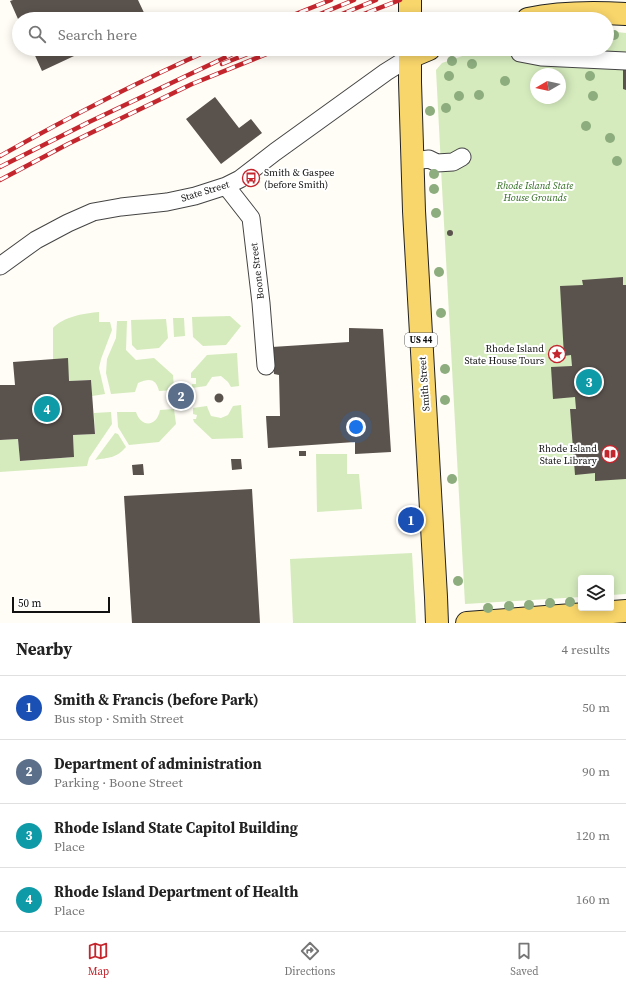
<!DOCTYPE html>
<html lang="en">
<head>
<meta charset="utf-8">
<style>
	body { margin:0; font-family:"Source Serif 4",serif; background:#f2f2f2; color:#222 }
	.controls { position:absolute; right:12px; bottom:12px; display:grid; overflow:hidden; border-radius:4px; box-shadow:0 2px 10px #0003 }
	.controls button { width:36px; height:36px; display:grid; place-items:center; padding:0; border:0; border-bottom:1px solid #e0e0e0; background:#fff; color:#222; font:20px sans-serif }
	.compass { position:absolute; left:530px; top:68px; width:36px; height:36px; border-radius:50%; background:#fff; box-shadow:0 2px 10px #0003; rotate:261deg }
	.scale { position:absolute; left:12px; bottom:10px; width:98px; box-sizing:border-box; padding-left:4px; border:2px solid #111; border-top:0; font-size:11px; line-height:14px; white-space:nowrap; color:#111; -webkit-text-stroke:3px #fff; paint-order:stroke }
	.you { position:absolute; left:356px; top:427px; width:14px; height:14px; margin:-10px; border:3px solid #fff; border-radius:50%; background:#1a73e8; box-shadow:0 0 0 6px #1a73e833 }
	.badge { display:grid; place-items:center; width:26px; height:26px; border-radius:50%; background:#c4262e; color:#fff; font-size:13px; font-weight:700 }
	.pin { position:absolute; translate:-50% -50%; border:2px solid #fff; box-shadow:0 1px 4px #0006 }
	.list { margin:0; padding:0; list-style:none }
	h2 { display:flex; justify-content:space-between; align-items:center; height:52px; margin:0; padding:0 16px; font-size:17px }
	h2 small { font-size:13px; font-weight:400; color:#767676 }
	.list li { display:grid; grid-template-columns:26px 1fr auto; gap:12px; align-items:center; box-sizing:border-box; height:64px; padding:0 16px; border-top:1px solid #e0e0e0 }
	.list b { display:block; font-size:15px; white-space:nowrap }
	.list p { margin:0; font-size:13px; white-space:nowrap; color:#767676 }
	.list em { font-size:13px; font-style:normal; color:#767676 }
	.icon { flex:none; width:22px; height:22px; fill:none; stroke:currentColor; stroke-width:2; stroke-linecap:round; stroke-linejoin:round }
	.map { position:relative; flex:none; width:626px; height:623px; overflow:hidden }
	.search { position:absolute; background:#fff; box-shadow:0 2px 10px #0003; left:12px; right:12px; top:12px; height:44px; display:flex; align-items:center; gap:10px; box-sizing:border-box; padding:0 14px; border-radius:22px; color:#767676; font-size:15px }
	.sheet { height:308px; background:#fff }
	nav { display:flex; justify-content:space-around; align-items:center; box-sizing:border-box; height:56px; border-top:1px solid #e0e0e0; background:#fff; font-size:11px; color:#767676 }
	nav a { display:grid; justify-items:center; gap:2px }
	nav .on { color:#c4262e }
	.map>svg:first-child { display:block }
	.green { fill:#d5ebbd; fill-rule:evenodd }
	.building { fill:#5a524d }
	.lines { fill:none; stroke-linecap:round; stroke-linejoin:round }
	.minor-casing { stroke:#444; stroke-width:19 }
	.major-casing { stroke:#222; stroke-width:24 }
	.minor { stroke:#fff; stroke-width:17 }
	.major { stroke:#f9d66b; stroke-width:22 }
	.rail-casing { stroke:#c4262e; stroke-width:4.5 }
	.rail { stroke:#fff; stroke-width:3; stroke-dasharray:9; stroke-linecap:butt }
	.tree { fill:#8dad7f }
	.labels { text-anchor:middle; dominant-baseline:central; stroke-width:4; stroke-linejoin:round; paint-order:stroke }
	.shield { fill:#fff; stroke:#585858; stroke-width:1 }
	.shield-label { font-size:9px; font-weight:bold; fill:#111 }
	.poi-label { font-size:10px; fill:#111; stroke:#fff; text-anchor:end }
	.park-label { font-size:10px; font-style:italic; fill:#2f6b1f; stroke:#fff }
	.street-label { font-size:10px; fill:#111; stroke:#fff }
</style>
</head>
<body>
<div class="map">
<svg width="626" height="623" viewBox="0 0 626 623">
	<rect width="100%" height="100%" fill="#fffdf5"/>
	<path class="green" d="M607 31 626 33V594L611 595V578H581V597L465 604 441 169V166L436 70 442 63 483 49H607ZM536 74H560V98H536Z
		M99 312V322H110L112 330 101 359 99 368 105 394 92 396 91 380 69 381 53 359V328C63 317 85 313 99 312Z
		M230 316 241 326 226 345 203 346 193 337 192 317Z
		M173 318H184L185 336 174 337Z
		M166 319 168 338 159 348 137 350 132 345 131 320Z
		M117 321H127L126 350 136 360 154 358 173 375 174 390 159 391C156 378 149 378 138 383L135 392 111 394 106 373 107 359 116 338Z
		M237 353 239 386 231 387 228 382 221 376 212 377 206 386 192 388V384H196V378H191V373L207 355Z
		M241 405 243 438 212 439 194 422 193 419H196L197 415 193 414V408L207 406 208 409 211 416 221 418 228 415 233 406Z
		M174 409 176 424 159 442 129 445 118 427 117 412H136C141 428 157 427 160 410Z
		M111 412 112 424 89 458 87 466 0 472V440L18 439 20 461 74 457 73 435 95 434 94 413Z
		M115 433 118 434 126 447C115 459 110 457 95 460Z
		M316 454H347V474H359L362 509 317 512Z
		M412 553 416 623H293L290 559Z"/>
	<path class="building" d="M13 0H138L147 19H18L10 1Z
		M32 49H89L42 71Z
		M623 69H626V90L623 89Z
		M215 97 239 128 251 119 262 133 221 164 186 119Z
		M447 233a3 3 0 1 1 6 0a3 3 0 1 1-6 0Z
		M623 277V285H626V479L595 481V473L575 475 570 409H576L575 397 553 399 551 367 572 366 571 355 564 356 560 286 583 285 582 280Z
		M349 328 383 329 391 452 355 454V442L268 448 266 416H280L279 375 274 374 272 347 349 342Z
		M68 358 69 381 91 380 95 434 73 435 74 457 20 461 18 439 0 440V385H15L13 362Z
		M214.5 398a4.5 4.5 0 1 1 9 0a4.5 4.5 0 1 1-9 0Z
		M299 451H306V456H299Z
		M231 459H241L242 469 232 470Z
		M143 464 144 475H133L132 465Z
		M252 489 260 623H132L124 496Z"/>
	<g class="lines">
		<g class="minor-casing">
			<path id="minor" d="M518 49 520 53 541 57 626 61
				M413 161 429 159 437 163 453 162 462 157
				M226 186 251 218 261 303 266 366
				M0 266 36 240 68 223 93 212 121 207 167 202 195 196 226 186 240 179 275 152 386 72 410 57"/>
		</g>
		<g class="major-casing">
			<path id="major" d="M410 0V19
				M528 19C560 12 594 12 626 14
				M410 49V82L414 211 436 597 437 623
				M410 57 429 49
				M467 623 626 611"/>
		</g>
		<use href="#minor" class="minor"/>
		<use href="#major" class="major"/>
		<g class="rail-casing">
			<path id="rail" d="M283 19 331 0
				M308 19 354 0
				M330 19 376 0
				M351 19 400 0
				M222 64 260 49
				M0 156C69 117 139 81 212 49
				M0 167 89 122 243 49
				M0 180 68 144 192 84 279 49"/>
		</g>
		<use href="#rail" class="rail"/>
	</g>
	<g class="tree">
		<circle cx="614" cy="35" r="5"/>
		<circle cx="452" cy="61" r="5"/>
		<circle cx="472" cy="64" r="5"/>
		<circle cx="449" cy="76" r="5"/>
		<circle cx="590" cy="76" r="5"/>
		<circle cx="505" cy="81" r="5"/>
		<circle cx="479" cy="95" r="5"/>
		<circle cx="459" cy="96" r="5"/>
		<circle cx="593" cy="96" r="5"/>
		<circle cx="446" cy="108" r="5"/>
		<circle cx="430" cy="111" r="5"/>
		<circle cx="586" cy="126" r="5"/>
		<circle cx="610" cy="138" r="5"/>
		<circle cx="617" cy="161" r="5"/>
		<circle cx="434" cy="174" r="5"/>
		<circle cx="434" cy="189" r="5"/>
		<circle cx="436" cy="213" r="5"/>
		<circle cx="439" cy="272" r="5"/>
		<circle cx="441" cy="313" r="5"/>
		<circle cx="445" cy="369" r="5"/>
		<circle cx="445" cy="400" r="5"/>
		<circle cx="452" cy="479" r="5"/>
		<circle cx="458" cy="581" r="5"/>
		<circle cx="570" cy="602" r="5"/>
		<circle cx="550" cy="603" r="5"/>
		<circle cx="529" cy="605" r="5"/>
		<circle cx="509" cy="606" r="5"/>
		<circle cx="488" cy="608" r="5"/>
	</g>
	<defs>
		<g id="bus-ring" transform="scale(0.9)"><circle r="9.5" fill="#fff" stroke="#c4262e" stroke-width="1.5"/><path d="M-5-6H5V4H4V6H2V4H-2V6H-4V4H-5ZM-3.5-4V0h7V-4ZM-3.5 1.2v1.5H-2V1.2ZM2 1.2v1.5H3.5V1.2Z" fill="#c4262e"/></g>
		<g id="sight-ring" transform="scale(0.9)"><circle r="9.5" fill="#fff" stroke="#c4262e" stroke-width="1.5"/><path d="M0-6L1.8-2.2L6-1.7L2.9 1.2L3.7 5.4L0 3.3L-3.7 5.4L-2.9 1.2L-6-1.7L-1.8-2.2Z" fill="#c4262e"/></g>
		<g id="library-ring" transform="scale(0.9)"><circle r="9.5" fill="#fff" stroke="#c4262e" stroke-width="1.5"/><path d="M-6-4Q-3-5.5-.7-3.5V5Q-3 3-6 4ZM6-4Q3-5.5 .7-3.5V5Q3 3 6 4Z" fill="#c4262e"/></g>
	</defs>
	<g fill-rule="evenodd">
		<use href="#bus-ring" x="251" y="178"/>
		<use href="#sight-ring" x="557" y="354"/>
		<use href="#library-ring" x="610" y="454"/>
	</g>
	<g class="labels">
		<rect class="shield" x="405" y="333" width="32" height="14" rx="3"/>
		<g class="shield-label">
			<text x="421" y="340">US 44</text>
		</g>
		<g class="poi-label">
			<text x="264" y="172" text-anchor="start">Smith &amp; Gaspee<tspan x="264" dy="12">(before Smith)</tspan></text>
			<text x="544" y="348">Rhode Island<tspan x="544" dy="12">State House Tours</tspan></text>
			<text x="597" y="448">Rhode Island<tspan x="597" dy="12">State Library</tspan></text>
		</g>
		<g class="park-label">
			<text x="535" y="185">Rhode Island State<tspan x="535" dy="12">House Grounds</tspan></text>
		</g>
		<g class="street-label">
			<text transform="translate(205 191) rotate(-17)">State Street</text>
			<text transform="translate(257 271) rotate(-97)">Boone Street</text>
			<text transform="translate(424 384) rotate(-94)">Smith Street</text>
		</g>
	</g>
</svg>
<div class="controls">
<button><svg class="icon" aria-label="layers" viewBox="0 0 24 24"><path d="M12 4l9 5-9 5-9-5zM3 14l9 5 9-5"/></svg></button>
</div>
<svg class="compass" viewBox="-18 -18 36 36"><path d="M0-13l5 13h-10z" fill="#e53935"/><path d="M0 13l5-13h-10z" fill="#767676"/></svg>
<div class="scale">50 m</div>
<div class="you"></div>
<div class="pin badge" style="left:411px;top:520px;background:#1a4fb4">1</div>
<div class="pin badge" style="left:181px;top:396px;background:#5c6f8a">2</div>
<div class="pin badge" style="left:589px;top:382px;background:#0f9aa8">3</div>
<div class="pin badge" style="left:47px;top:409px;background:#0f9aa8">4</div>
<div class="search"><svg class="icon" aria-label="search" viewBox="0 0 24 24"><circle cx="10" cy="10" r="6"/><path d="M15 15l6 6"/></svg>Search here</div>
</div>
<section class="sheet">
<h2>Nearby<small>4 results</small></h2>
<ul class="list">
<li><span class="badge" style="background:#1a4fb4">1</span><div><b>Smith &amp; Francis (before Park)</b><p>Bus stop · Smith Street</p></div><em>50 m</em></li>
<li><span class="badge" style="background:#5c6f8a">2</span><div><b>Department of administration</b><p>Parking · Boone Street</p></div><em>90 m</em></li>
<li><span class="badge" style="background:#0f9aa8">3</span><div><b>Rhode Island State Capitol Building</b><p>Place</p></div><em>120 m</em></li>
<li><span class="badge" style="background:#0f9aa8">4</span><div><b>Rhode Island Department of Health</b><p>Place</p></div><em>160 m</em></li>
</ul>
</section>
<nav>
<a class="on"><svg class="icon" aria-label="map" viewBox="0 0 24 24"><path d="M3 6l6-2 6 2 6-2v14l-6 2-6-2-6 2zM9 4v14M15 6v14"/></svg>Map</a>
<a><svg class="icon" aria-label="directions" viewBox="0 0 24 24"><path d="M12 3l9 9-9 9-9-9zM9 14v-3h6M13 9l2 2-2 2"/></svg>Directions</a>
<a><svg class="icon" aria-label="saved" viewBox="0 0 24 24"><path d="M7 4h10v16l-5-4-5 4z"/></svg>Saved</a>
</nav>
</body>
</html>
